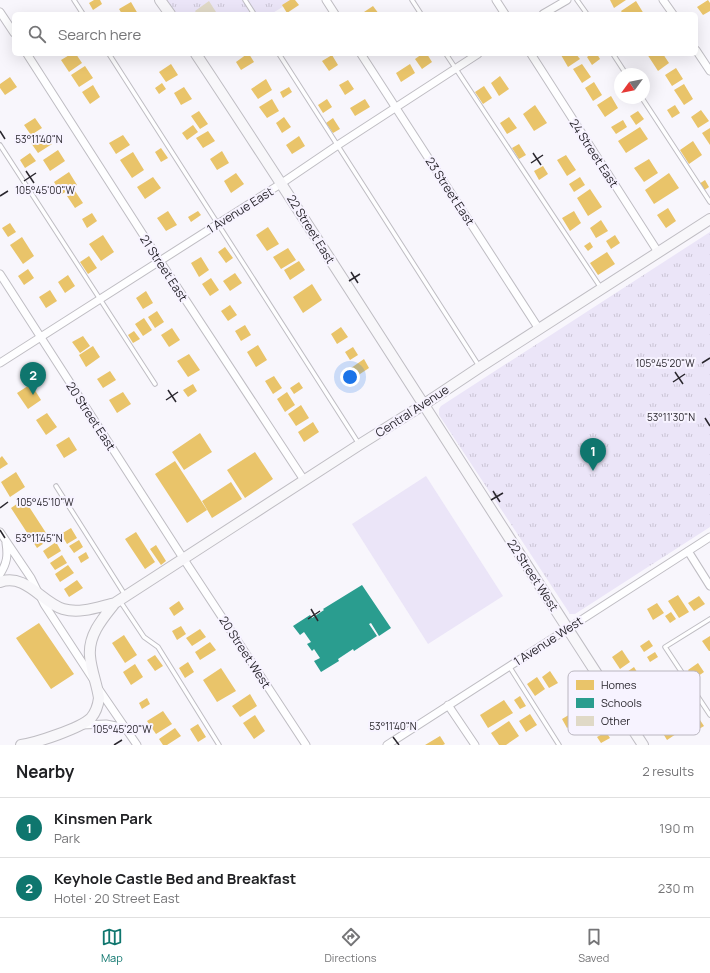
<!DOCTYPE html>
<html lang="en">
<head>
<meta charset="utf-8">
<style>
	body { margin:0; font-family:Manrope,sans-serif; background:#f6f6f6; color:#202124 }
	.compass { position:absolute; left:614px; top:68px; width:36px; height:36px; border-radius:50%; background:#fff; box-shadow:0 4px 16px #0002; rotate:237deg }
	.you { position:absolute; left:350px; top:377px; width:14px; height:14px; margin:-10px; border:3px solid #fff; border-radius:50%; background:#1a73e8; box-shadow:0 0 0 6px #1a73e833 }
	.badge { display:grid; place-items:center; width:26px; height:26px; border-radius:50%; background:#0f766e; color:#fff; font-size:13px; font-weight:700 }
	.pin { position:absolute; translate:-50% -33px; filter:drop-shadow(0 1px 2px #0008) }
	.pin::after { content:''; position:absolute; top:21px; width:14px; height:12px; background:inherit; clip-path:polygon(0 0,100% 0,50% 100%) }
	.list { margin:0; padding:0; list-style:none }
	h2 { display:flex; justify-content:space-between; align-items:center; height:52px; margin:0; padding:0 16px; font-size:17px }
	h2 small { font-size:13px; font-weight:400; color:#757577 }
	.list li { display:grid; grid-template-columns:26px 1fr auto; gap:12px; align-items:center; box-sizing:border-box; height:60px; padding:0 16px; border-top:1px solid #e0e0e0 }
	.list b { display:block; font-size:15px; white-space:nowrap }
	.list p { margin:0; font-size:13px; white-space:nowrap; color:#757577 }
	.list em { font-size:13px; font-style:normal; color:#757577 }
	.icon { flex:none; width:22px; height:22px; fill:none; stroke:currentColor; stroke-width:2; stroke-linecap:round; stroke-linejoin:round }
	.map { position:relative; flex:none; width:710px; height:745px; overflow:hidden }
	.search { position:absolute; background:#fff; box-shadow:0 4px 16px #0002; left:12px; right:12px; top:12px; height:44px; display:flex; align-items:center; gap:10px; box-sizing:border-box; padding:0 14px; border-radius:6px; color:#757577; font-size:15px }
	.sheet { height:172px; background:#fff }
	nav { display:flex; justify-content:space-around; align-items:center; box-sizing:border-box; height:56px; border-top:1px solid #e0e0e0; background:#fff; font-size:11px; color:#757577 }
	nav a { display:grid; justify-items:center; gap:2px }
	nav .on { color:#0f766e }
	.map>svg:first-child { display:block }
	.park { fill:url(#park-tufts) }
	.garden { fill:#ebe5f8 }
	.homes { fill:#e9c46a }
	.schools { fill:#2a9d8f }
	.building { fill:#e0d9c7 }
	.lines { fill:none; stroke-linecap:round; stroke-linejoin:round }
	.lane-casing { stroke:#bfbdc3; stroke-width:5.5 }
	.street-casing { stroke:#bfbdc3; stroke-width:9 }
	.secondary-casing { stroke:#bfbdc3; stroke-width:12 }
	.lane { stroke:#fefeff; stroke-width:3.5 }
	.street { stroke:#fefeff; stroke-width:7 }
	.secondary { stroke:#f8f7fa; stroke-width:10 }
	.ticks { fill:none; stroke:#2a272e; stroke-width:1.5 }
	.labels { text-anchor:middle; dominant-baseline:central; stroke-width:4; stroke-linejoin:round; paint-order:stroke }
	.street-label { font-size:12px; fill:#2a272e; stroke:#f7f3ff }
	.key { fill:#f7f3ff; stroke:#bab6c0; stroke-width:1 }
	.key-label { font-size:11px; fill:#2a272e }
	.ticks-label { font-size:10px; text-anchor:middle; fill:#2a272e; stroke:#f7f3ff; stroke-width:4; stroke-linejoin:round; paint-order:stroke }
</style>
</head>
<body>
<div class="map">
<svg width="710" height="745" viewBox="0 0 710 745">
	<defs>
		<pattern id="park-tufts" width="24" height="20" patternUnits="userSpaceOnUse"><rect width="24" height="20" fill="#ebe5f8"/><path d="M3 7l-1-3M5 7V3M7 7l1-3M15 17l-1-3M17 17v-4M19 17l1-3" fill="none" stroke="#cac4d5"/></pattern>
	</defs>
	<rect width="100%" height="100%" fill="#f8f6fc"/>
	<path class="park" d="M163 0H294L271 14H172Z
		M710 232V527L575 614H570L439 415V409L441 406Z"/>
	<path class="garden" d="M426 476 503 596 428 644 352 524Z"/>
	<path class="homes" d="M94 0H100L102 4 93 10 89 3Z
		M290 0H295L299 5 287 13 282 5Z
		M610 0H626L614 8Z
		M708 0 710 3V11L703 15 697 7Z
		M636 1 644 14H623L621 11Z
		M131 2 138 14H122L119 9Z
		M373 6 379 14H361Z
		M71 54H76L82 63 69 72 61 60Z
		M247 54H249L254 62 241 70 236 62Z
		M422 54H427L432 62 422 69 415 59Z
		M562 54H576L580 59 568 67 561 55Z
		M591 54H597L600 59 592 65 587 57Z
		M647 54H663L669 63 658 71Z
		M332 55 338 65 329 71 322 61Z
		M171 64 178 75 166 82 159 72Z
		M410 64 415 73 401 82 396 73Z
		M582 64 591 77 582 83 573 69Z
		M85 66 93 78 79 87 71 75Z
		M676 68 683 79 672 86 665 75Z
		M500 76 509 89 499 96 491 83Z
		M10 77 17 87 5 95 0 88V84Z
		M266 79 272 90 258 99 251 89Z
		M348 80 354 89 345 95 339 85Z
		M594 82 602 95 593 101 585 88Z
		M162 83 166 89 159 94 155 88Z
		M684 84 693 99 684 105 674 90Z
		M93 85 100 97 90 104 82 92Z
		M484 86 492 98 483 104 475 92Z
		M184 87 192 99 181 105 174 93Z
		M289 87 292 92 283 98 280 92Z
		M611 96 618 108 605 117 597 105Z
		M272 99 279 111 267 118 259 107Z
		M327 99 332 107 323 113 318 105Z
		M365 99 370 107 355 116 350 108Z
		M535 105 547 123 534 131 523 114Z
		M675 105 680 113 672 118 667 110Z
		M701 110 709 121 698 128 691 117Z
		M199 111 208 124 200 129 191 116Z
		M638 111 644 119 636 125 630 116Z
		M284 117 291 127 282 133 276 123Z
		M509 117 517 128 507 134 500 123Z
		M35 118 42 128 31 135 24 125Z
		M333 118 340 129 333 133 326 123Z
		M623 120 627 127 616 134 611 127Z
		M193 125 198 132 187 140 182 133Z
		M640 127 648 139 626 153 618 141Z
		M710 128V145L702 133Z
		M208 131 215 141 203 148 196 138Z
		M45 134 52 144 38 153 31 143Z
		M123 135 130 145 116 154 109 143Z
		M299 136 305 146 292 154 286 145Z
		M693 141 702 155 689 164 680 150Z
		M519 144 526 155 519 159 512 148Z
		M161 148 168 158 161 162 155 152Z
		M58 150 65 161 50 171 43 160Z
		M222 151 229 163 217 170 210 159Z
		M133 152 144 170 132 178 120 160Z
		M30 153 36 161 25 168 20 160Z
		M566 155 576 170 567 176 557 160Z
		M649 159 658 173 644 182 634 168Z
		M543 166 548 174 539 180 534 171Z
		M69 172 77 185 62 194 54 182Z
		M236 173 244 184 231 193 224 181Z
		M669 173 679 188 654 204 645 190Z
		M153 177 161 188 145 199 137 187Z
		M580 177 585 185 574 192 569 184Z
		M705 180 709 187 703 191 699 184Z
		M590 189 602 207 588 216 577 198Z
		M75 191 83 203 75 208 67 196Z
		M668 208 676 221 666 228 657 215Z
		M168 211 177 225 166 231 157 218Z
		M198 211 201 215 191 222 188 217Z
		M574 211 581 223 570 231 562 218Z
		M92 213 97 221 87 228 82 219Z
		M601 220 608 231 596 238 590 228Z
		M10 223 16 232 8 237 2 228Z
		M268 227 279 244 267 251 256 235Z
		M103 235 114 252 101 261 89 244Z
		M615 235 620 243 611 249 606 241Z
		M22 237 34 256 23 264 10 245Z
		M590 242 593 247 588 251 584 246Z
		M225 247 233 258 226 263 218 252Z
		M288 248 296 260 281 269 273 257Z
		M607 252 615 264 598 275 590 263Z
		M89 256 97 268 88 274 80 262Z
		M201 257 209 270 199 277 191 263Z
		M299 261 305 270 290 280 284 270Z
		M28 269 34 278 24 285 18 276Z
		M235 273 242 283 230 291 223 281Z
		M68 275 75 286 65 293 58 282Z
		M211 278 219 290 210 296 202 284Z
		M312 284 322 300 303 313 293 297Z
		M50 290 57 301 46 308 39 297Z
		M146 291 153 303 143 309 136 298Z
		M230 305 237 315 228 321 221 311Z
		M157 311 164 322 155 328 148 317Z
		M144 318 152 330 143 336 135 324Z
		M245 325 251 335 241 341 235 331Z
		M341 327 348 337 337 344 331 334Z
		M172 328 180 340 169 347 161 335Z
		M134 331 140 339 133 343 128 335Z
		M83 336 90 346 80 353 72 342Z
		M258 345 267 360 256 367 247 352Z
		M93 346 100 357 86 367 79 355Z
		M353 347 358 355 350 360 345 352Z
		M189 354 200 370 188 377 177 361Z
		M364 359 369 368 357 376 351 368Z
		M110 371 116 380 103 388 97 379Z
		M274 376 282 388 273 394 265 381Z
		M299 382 303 388 294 394 290 388Z
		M31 384 41 400 28 409 17 393Z
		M193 384 197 391 188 397 183 390Z
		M123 392 131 404 117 413 109 400Z
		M287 392 295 405 285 412 277 399Z
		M301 405 309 418 296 426 288 414Z
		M47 413 57 427 46 435 36 420Z
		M313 422 319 432 304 442 298 432Z
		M200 433 212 452 184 470 172 452Z
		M69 437 77 450 64 458 56 445Z
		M255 452 273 479 245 498 227 470Z
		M2 456 8 464 0 469V458Z
		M175 461 207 510 187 523 155 474Z
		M16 472 25 487 10 497 1 482Z
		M231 482 242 499 212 518 202 501Z
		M24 499 50 539 37 548 11 508Z
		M71 528 77 538 67 544 61 534Z
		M136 532 155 562 145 569 125 539Z
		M79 540 83 547 74 553 69 546Z
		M56 542 61 551 48 559 43 551Z
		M156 545 166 561 161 565 150 549Z
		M86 552 89 558 81 563 78 557Z
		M62 555 67 563 55 570 50 563Z
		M68 565 74 573 60 582 55 574Z
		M77 580 83 588 69 597 64 589Z
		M678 595 689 612 679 618 668 601Z
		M699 596 705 604 694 611 688 603Z
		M179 601 184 609 174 616 169 608Z
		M657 603 664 613 653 620 647 609Z
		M671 612 676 619 670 623 665 616Z
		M39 623 74 674 51 689 16 638Z
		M181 626 186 634 177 640 172 631Z
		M200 629 206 637 192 646 186 638Z
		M124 635 137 655 125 663 112 643Z
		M710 636V651H709L702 641Z
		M649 640 653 646 644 652 640 646Z
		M210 642 216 650 200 660 195 652Z
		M622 650 630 662 620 669 612 657Z
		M655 652 658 657 650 662 647 657Z
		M155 655 163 666 155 671 147 660Z
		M188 662 194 672 185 678 179 668Z
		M698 663 704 672 694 679 688 670Z
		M135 664 143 677 131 685 123 672Z
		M634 667 642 680 632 686 624 674Z
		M221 668 236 691 217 702 203 680Z
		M550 671 558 683 549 688 542 677Z
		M537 677 545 689 535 696 527 684Z
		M250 694 257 706 240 717 232 706Z
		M520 696 526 706 520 709 514 700Z
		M147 698 150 704 142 709 139 703Z
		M504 700 513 713 488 728 480 715Z
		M163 711 172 724 156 734 147 721Z
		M572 713 577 721 567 728 562 719Z
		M530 714 537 725 526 732 519 721Z
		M696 714 704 726 694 732 687 720Z
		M255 715 265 731 254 739 243 723Z
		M509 721 519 736 506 745H499L491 733Z
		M668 721 676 734 667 740 659 727Z
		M198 724 206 737 198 742 190 729Z
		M175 728 181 736 167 745H163L159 739Z
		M606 732 610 738 601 743 597 737Z
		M440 736 445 744 443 745H425Z"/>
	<path class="schools" d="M362 585 391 628 379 636 371 623 369 624 377 636 354 651 353 649 338 659 339 661 321 672 314 661 320 658 314 649 312 651 307 644 311 642 304 632 300 635 293 626 310 615 312 618 324 610 323 609Z"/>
	<path class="building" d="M209 1 216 12 213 14H197L195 11Z"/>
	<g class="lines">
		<g class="lane-casing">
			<path id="lane" d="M74 0 83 14
				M245 0 254 14
				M412 0 421 14
				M577 0 587 14
				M109 54 359 444
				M279 54 479 366
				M446 54 601 288
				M613 54 626 74
				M642 98 710 202
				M0 145 155 384
				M56 486 125 595
				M120 601 144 637 158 647 219 745
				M710 619 665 647 710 715
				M509 666 559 745"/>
		</g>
		<g class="street-casing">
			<path id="street" d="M326 0 335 14
				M496 0 505 14
				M663 0 673 14
				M0 12 14 33
				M543 14 567 0
				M696 50 710 71
				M27 54 160 261 304 480
				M361 54 539 329
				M531 54 658 252
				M0 274 183 558 306 745
				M0 363 282 183 338 145 478 54
				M0 532 31 578 44 604 93 679
				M688 551 710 586
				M0 574C7 563 8 556 6 543
				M98 688 137 745
				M448 705 475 745
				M82 725 106 724 126 728
				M387 745 710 537"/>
		</g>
		<g class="secondary-casing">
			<path id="secondary" d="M160 0 170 14
				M196 54C348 283 493 515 643 745
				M0 582C26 573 41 602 63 609 80 614 98 607 115 603
				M21 745C36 743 81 728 91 718 96 712 98 706 99 698 97 684 91 670 90 656 88 635 103 618 115 603L359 445 423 405 480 367 710 219"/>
		</g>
		<use href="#lane" class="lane"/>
		<use href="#street" class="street"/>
		<use href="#secondary" class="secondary"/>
	</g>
	<path class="ticks" d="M0 131 5 139M533 153 541 165M531 163 543 155M26 171 34 183M24 181 36 173M0 196 8 191M351 272 358 283M349 281 360 274M702 363 710 358M675 372 683 384M673 382 685 374M168 390 176 402M166 400 178 392M705 418 710 426M493 491 500 502M491 500 503 493M0 508 8 502M0 530 5 538M311 609 318 621M308 619 320 611M393 737 399 745M114 745 122 740"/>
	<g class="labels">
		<g class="street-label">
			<text transform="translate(594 153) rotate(57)">24 Street East</text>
			<text transform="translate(450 191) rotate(57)">23 Street East</text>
			<text transform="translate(240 210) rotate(-32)">1 Avenue East</text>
			<text transform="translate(311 229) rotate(58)">22 Street East</text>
			<text transform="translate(164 268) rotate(57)">21 Street East</text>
			<text transform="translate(412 411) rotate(-33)">Central Avenue</text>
			<text transform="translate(91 416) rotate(57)">20 Street East</text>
			<text transform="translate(533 575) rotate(57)">22 Street West</text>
			<text transform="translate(548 641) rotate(-33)">1 Avenue West</text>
			<text transform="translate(245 652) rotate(57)">20 Street West</text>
		</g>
	</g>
	<rect x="568" y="671" width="132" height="64" rx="6" class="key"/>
	<rect x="576" y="680" width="18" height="10" fill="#e9c46a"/>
	<rect x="576" y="698" width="18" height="10" fill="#2a9d8f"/>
	<rect x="576" y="716" width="18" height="10" fill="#e0d9c7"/>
	<g class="key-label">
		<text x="601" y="689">Homes</text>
		<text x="601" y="707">Schools</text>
		<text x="601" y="725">Other</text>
	</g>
	<g class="ticks-label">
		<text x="39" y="143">53°11'40"N</text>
		<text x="45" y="194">105°45'00"W</text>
		<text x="665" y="367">105°45'20"W</text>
		<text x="671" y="421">53°11'30"N</text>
		<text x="45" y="506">105°45'10"W</text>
		<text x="39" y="542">53°11'45"N</text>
		<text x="393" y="730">53°11'40"N</text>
		<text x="122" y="733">105°45'20"W</text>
	</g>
</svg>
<svg class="compass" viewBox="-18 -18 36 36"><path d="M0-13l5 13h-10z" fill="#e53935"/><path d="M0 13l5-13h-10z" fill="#757577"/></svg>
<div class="you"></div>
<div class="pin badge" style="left:593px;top:471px">1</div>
<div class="pin badge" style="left:33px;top:395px">2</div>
<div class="search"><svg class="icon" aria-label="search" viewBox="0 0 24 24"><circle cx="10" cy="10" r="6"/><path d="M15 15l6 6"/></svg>Search here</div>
</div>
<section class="sheet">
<h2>Nearby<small>2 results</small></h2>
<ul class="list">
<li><span class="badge">1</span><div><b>Kinsmen Park</b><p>Park</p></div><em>190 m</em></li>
<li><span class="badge">2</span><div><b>Keyhole Castle Bed and Breakfast</b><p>Hotel · 20 Street East</p></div><em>230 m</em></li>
</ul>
</section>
<nav>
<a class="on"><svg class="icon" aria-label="map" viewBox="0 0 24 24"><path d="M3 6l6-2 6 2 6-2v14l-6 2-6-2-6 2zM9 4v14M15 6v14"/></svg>Map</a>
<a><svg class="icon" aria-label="directions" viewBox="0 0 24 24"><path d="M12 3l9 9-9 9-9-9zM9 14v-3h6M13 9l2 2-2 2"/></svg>Directions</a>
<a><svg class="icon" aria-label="saved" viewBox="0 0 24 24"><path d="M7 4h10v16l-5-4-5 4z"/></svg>Saved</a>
</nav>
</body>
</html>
